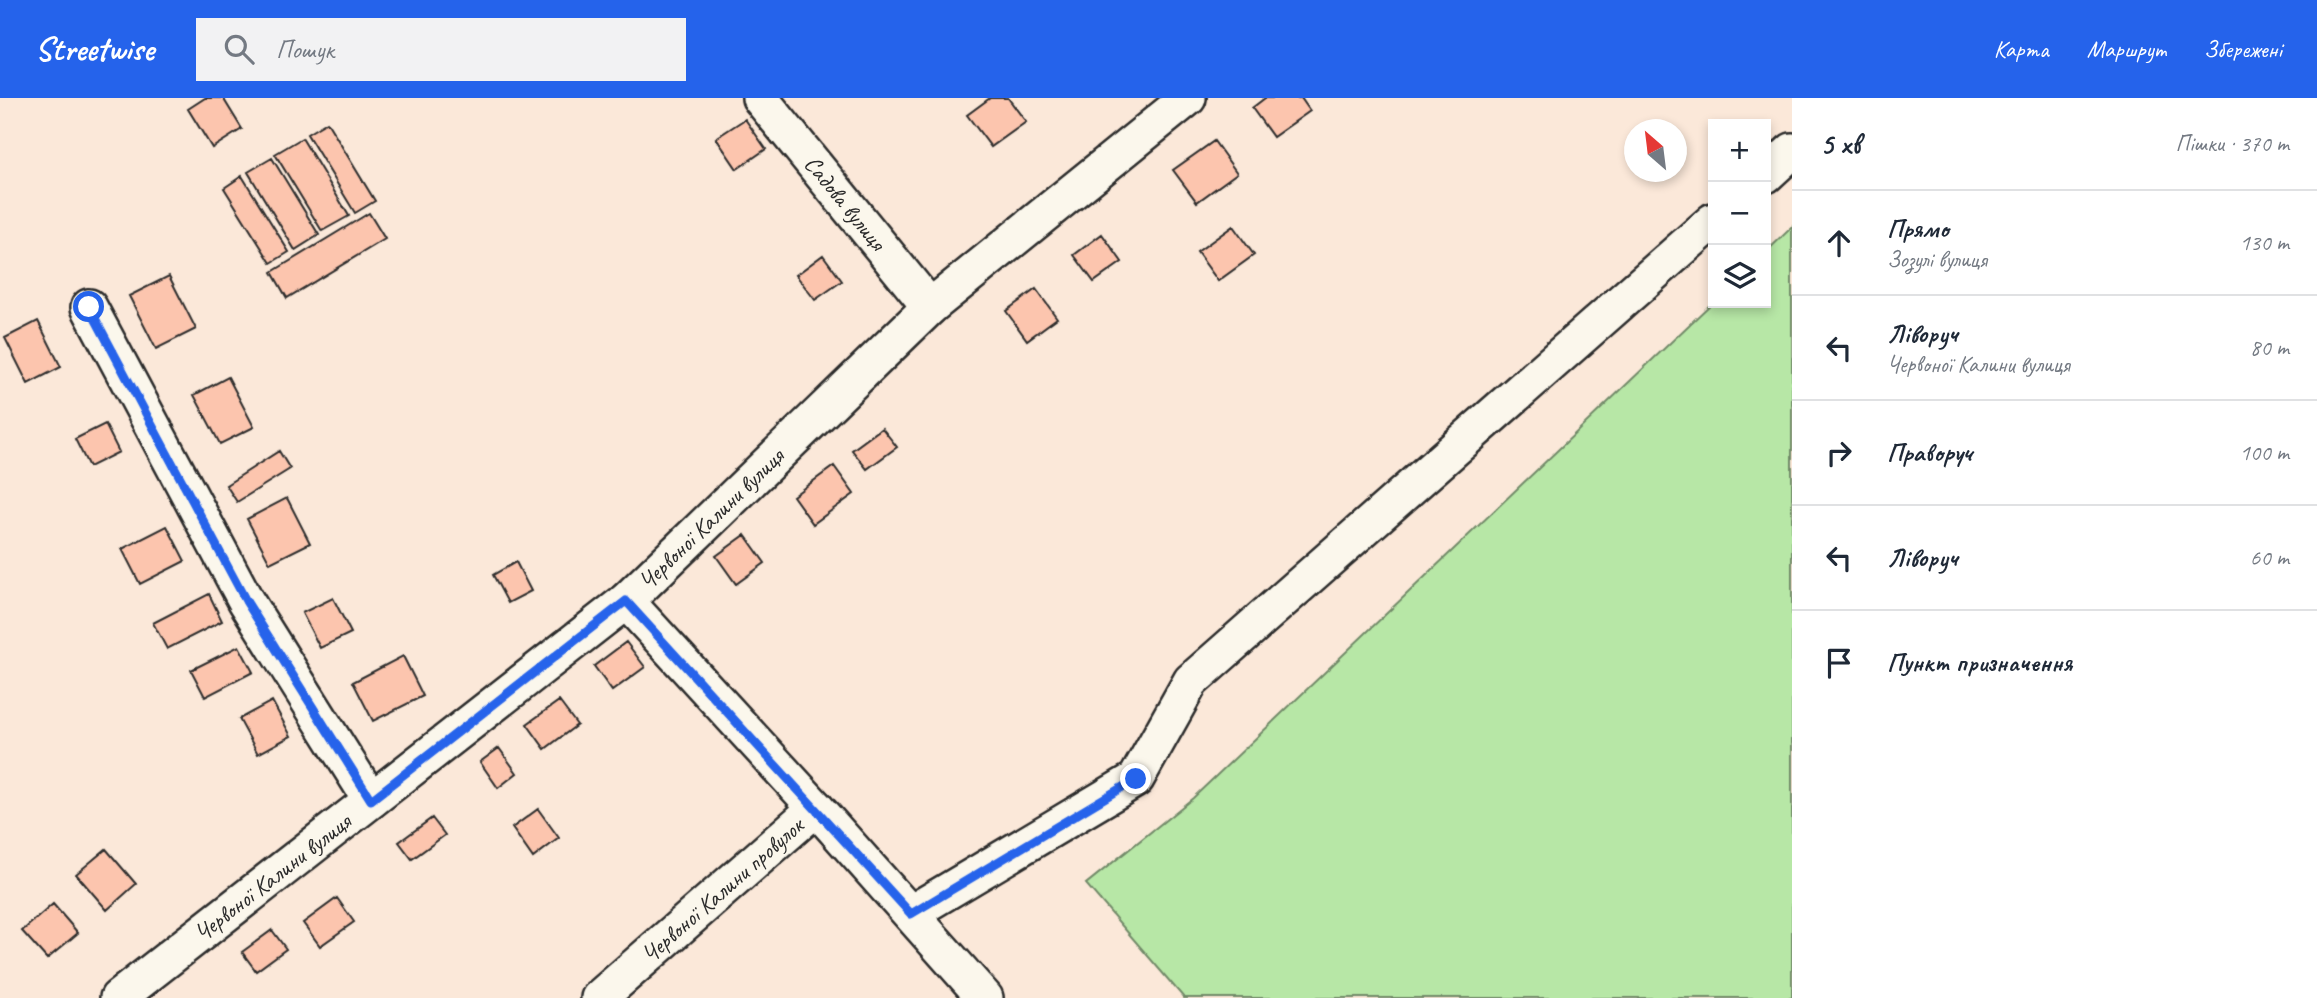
<!DOCTYPE html>
<html lang="uk">
<head>
<meta charset="utf-8">
<style>
	body { margin:0; font-family:Caveat,sans-serif; background:#f2f2f3; color:#1f2937 }
	.controls { position:absolute; right:21px; top:21px; display:grid; overflow:hidden; border-radius:0px; box-shadow:0 4px 10px #0003 }
	.controls button { width:63px; height:63px; display:grid; place-items:center; padding:0; border:0; border-bottom:2px solid #e0e1e3; background:#fff; color:#1f2937; font:35px sans-serif }
	.compass { position:absolute; left:1624px; top:21px; width:63px; height:63px; border-radius:50%; background:#fff; box-shadow:0 4px 10px #0003; rotate:332deg }
	.stop { position:absolute; width:21px; height:21px; margin:-16px; border:5px solid #2563eb; border-radius:50%; background:#fff }
	.stop.end { background:#2563eb; border-color:#fff; box-shadow:0 2px 7px #0008 }
	.list { margin:0; padding:0; list-style:none }
	h2 { display:flex; justify-content:space-between; align-items:center; height:91px; margin:0; padding:0 28px; font-size:30px }
	h2 small { font-size:23px; font-weight:400; color:#747a83 }
	.list li { display:grid; grid-template-columns:46px 1fr auto; gap:21px; align-items:center; box-sizing:border-box; height:105px; padding:0 28px; border-top:2px solid #e0e1e3 }
	.list b { display:block; font-size:26px; white-space:nowrap }
	.list p { margin:0; font-size:23px; white-space:nowrap; color:#747a83 }
	.list em { font-size:23px; font-style:normal; color:#747a83 }
	.icon { flex:none; width:38px; height:38px; fill:none; stroke:currentColor; stroke-width:2; stroke-linecap:round; stroke-linejoin:round }
	.map { position:relative; flex:none; width:1792px; height:900px; overflow:hidden }
	header { display:flex; align-items:center; gap:42px; box-sizing:border-box; height:98px; padding:0 35px; background:#2563eb; color:#fff }
	header strong { font-size:33px }
	nav { display:flex; gap:38px; margin-inline-start:auto; font-size:24px }
	.search { width:490px; height:63px; background:#f2f2f3; display:flex; align-items:center; gap:18px; box-sizing:border-box; padding:0 24px; border-radius:0px; color:#747a83; font-size:26px }
	main { display:flex }
	aside { flex:1; background:#fff }
	.map>svg:first-child { display:block }
	.green { fill:#b7e7a6; stroke:#718968; stroke-width:2 }
	.building { fill:#fcc5ae; stroke:#2b2b2b; stroke-width:2 }
	.lines { fill:none; stroke-linecap:round; stroke-linejoin:round }
	.minor-casing { stroke:#2b2b2b; stroke-width:40 }
	.minor { stroke:#fbf7ec; stroke-width:35 }
	.route { stroke:#2563eb; stroke-width:9 }
	.labels { text-anchor:middle; dominant-baseline:central; stroke-width:7; stroke-linejoin:round; paint-order:stroke }
	.street-label { font-size:24px; fill:#2b2b2b; stroke:#fbf7ec }
</style>
</head>
<body>
<header>
<strong>Streetwise</strong>
<div class="search"><svg class="icon" aria-label="search" viewBox="0 0 24 24"><circle cx="10" cy="10" r="6"/><path d="M15 15l6 6"/></svg>Пошук</div>
<nav><a>Карта</a><a>Маршрут</a><a>Збережені</a></nav>
</header>
<main>
<div class="map">
<svg width="1792" height="900" viewBox="0 0 1792 900">
	<rect width="100%" height="100%" fill="#fbe8d9"/>
	<filter id="ink" filterUnits="userSpaceOnUse"><feTurbulence type="fractalNoise" baseFrequency=".0143" numOctaves="2"/><feDisplacementMap in="SourceGraphic" scale="14" xChannelSelector="R" yChannelSelector="G"/><feConvolveMatrix kernelMatrix="1 2 1 2 8 2 1 2 1" color-interpolation-filters="sRGB"/></filter>
	<g filter="url(#ink)">
		<path class="green" d="M1792 129V900H1184L1086 786 1193 700 1713 204 1766 205V154Z"/>
		<path class="building" d="M205 0H223L242 31 212 50 188 11Z
			M990 0H1008L1026 24 991 49 967 17Z
			M1265 0H1301L1310 13 1273 39 1252 10Z
			M745 21 766 51 737 71 716 40Z
			M327 24 375 103 355 115 307 36Z
			M302 40 349 118 322 133 275 56Z
			M1214 43 1237 75 1197 104 1173 72Z
			M272 60 319 137 295 152 248 74Z
			M242 78 289 154 271 165 224 90Z
			M369 115 385 141 287 200 272 174Z
			M1233 128 1254 157 1218 183 1197 154Z
			M1102 136 1122 164 1094 184 1074 157Z
			M823 157 842 183 815 202 796 177Z
			M169 178 196 231 156 251 129 198Z
			M1036 191 1057 220 1027 242 1006 213Z
			M38 223 61 269 28 286 5 240Z
			M228 279 254 329 220 346 194 297Z
			M105 326 119 354 89 369 75 341Z
			M882 330 897 349 867 371 852 352Z
			M279 353 290 371 237 404 226 387Z
			M834 368 854 396 813 426 793 398Z
			M287 400 310 445 270 465 247 421Z
			M167 428 185 463 140 486 122 451Z
			M745 437 765 465 736 486 716 458Z
			M516 464 531 493 508 505 493 477Z
			M209 496 222 523 167 551 153 525Z
			M333 500 351 535 320 550 302 515Z
			M626 544 645 569 612 593 594 568Z
			M239 548 253 574 205 599 191 572Z
			M403 558 423 598 373 623 353 584Z
			M272 603 291 638 258 656 239 621Z
			M559 603 577 627 545 651 527 626Z
			M499 650 517 675 498 690 480 664Z
			M538 711 559 740 533 760 512 730Z
			M432 720 445 737 412 761 399 744Z
			M106 751 136 786 107 812 76 776Z
			M337 800 354 824 320 848 303 825Z
			M53 806 78 835 47 861 22 833Z
			M272 832 286 851 256 873 242 854Z"/>
		<g class="lines">
			<g class="minor-casing">
				<g id="minor">
					<path id="s1" d="M760 0 930 209"/>
					<path d="M1766 77 1792 53"/>
					<path d="M89 209 246 503 371 702"/>
					<path d="M626 503 816 710 985 900"/>
					<path d="M911 815 1136 681 1191 583 1713 123"/>
					<path id="s2" d="M118 900 626 503 930 209 1188 0"/>
					<path id="s3" d="M599 900 816 710"/>
				</g>
			</g>
			<use href="#minor" class="minor"/>
		</g>
	</g>
	<g class="lines" filter="url(#ink)">
		<path class="route" d="M89 209 246 503 371 702 626 503 911 816 1136 681"/>
	</g>
	<g class="labels">
		<g class="street-label">
			<text stroke="none"><textPath href="#s1" startOffset="135">Садова вулиця</textPath></text>
			<text stroke="none"><textPath href="#s2" startOffset="763">Червоної Калини вулиця</textPath></text>
			<text stroke="none"><textPath href="#s2" startOffset="196">Червоної Калини вулиця</textPath></text>
			<text stroke="none"><textPath href="#s3" startOffset="164">Червоної Калини провулок</textPath></text>
		</g>
	</g>
</svg>
<div class="controls">
<button>+</button>
<button>−</button>
<button><svg class="icon" aria-label="layers" viewBox="0 0 24 24"><path d="M12 4l9 5-9 5-9-5zM3 14l9 5 9-5"/></svg></button>
</div>
<svg class="compass" viewBox="-18 -18 36 36"><path d="M0-13l5 13h-10z" fill="#e53935"/><path d="M0 13l5-13h-10z" fill="#747a83"/></svg>
<div class="stop" style="left:89px;top:209px"></div>
<div class="stop end" style="left:1136px;top:681px"></div>
</div>
<aside>
<h2>5 хв<small>Пішки · 370 m</small></h2>
<ul class="list">
<li><svg class="icon" aria-label="ahead" viewBox="0 0 24 24"><path d="M12 20V5M6 11l6-6 6 6"/></svg><div><b>Прямо</b><p>Зозулі вулиця</p></div><em>130 m</em></li>
<li><svg class="icon" aria-label="left" viewBox="0 0 24 24"><path d="M17 20v-9H6M10 6l-5 5 5 5"/></svg><div><b>Ліворуч</b><p>Червоної Калини вулиця</p></div><em>80 m</em></li>
<li><svg class="icon" aria-label="right" viewBox="0 0 24 24"><path d="M7 20v-9h11M14 6l5 5-5 5"/></svg><div><b>Праворуч</b></div><em>100 m</em></li>
<li><svg class="icon" aria-label="left" viewBox="0 0 24 24"><path d="M17 20v-9H6M10 6l-5 5 5 5"/></svg><div><b>Ліворуч</b></div><em>60 m</em></li>
<li><svg class="icon" aria-label="arrive" viewBox="0 0 24 24"><path d="M6 21V4h12l-3 4 3 4H6"/></svg><div><b>Пункт призначення</b></div></li>
</ul>
</aside>
</main>
</body>
</html>
